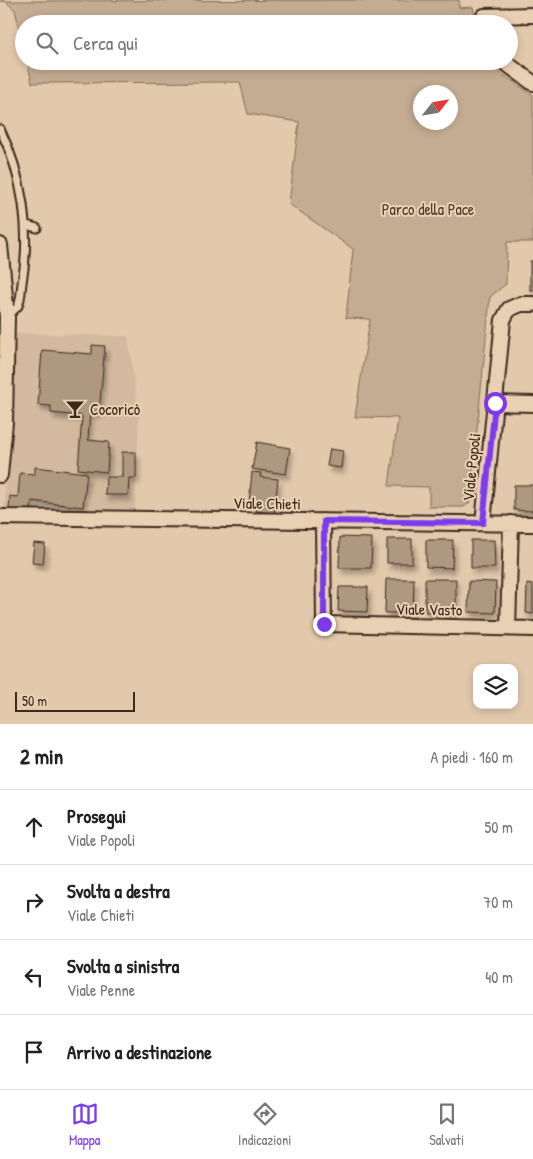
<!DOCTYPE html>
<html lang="it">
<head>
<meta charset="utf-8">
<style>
	body { margin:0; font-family:"Patrick Hand",sans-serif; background:#f2f2f2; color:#222 }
	.controls { position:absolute; right:15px; bottom:15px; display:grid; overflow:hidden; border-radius:10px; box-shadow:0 2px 8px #0003 }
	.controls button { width:45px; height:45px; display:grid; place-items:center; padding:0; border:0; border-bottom:1px solid #e0e0e0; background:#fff; color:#222; font:25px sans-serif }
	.compass { position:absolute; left:413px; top:85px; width:45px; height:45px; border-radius:50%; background:#fff; box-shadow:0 2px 8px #0003; rotate:59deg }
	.scale { position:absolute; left:15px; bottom:12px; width:120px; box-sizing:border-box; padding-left:5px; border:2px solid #3b2a1e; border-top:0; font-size:14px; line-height:18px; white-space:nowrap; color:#3b2a1e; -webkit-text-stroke:4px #ead0b2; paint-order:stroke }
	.stop { position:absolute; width:15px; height:15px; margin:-11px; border:4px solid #7c3aed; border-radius:50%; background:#fff }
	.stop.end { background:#7c3aed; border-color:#fff; box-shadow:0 1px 5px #0008 }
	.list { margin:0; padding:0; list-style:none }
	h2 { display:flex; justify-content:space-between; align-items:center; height:65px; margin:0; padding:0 20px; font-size:21px }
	h2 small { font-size:16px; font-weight:400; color:#767676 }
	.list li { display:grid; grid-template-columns:32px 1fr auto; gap:15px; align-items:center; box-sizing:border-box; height:75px; padding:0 20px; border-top:1px solid #e0e0e0 }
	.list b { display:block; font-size:19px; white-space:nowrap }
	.list p { margin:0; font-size:16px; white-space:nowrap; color:#767676 }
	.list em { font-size:16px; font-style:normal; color:#767676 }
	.icon { flex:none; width:28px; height:28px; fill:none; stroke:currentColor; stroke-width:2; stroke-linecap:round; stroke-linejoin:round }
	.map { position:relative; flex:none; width:533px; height:724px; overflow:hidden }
	.search { position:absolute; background:#fff; box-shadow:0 2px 8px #0003; left:15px; right:15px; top:15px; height:55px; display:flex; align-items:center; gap:12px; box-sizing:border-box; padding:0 18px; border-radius:28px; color:#767676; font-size:19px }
	.sheet { height:365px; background:#fff }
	nav { display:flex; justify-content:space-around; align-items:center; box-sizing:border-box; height:70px; border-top:1px solid #e0e0e0; background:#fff; font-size:14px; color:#767676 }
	nav a { display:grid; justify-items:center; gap:2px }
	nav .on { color:#7c3aed }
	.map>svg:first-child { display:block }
	.built { fill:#d3ba9f }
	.green { fill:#c4ac92; stroke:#806b58; fill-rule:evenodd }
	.building { fill:#af9880; stroke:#3b2a1e; filter:url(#shadow) }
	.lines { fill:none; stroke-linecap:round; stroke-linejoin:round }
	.service-casing { stroke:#3b2a1e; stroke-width:11 }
	.minor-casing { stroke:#3b2a1e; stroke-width:18 }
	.service { stroke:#ead0b2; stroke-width:7 }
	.minor { stroke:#ead0b2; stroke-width:14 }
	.route { stroke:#7c3aed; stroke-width:6 }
	.labels { text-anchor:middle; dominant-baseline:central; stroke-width:4; stroke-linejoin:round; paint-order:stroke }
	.park-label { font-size:16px; fill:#503e2f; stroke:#ead0b2 }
	.poi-label { font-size:16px; fill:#3b2a1e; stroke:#ead0b2; text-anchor:start }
	.street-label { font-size:16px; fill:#3b2a1e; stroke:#ead0b2 }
</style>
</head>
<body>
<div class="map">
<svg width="533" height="724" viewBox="0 0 533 724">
	<defs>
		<filter id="shadow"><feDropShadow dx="3" dy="5.5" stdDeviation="2.5" flood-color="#0004"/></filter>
	</defs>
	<rect width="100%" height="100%" fill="#e3c9ac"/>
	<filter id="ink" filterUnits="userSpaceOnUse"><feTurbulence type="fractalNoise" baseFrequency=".02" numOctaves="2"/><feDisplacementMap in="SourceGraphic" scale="10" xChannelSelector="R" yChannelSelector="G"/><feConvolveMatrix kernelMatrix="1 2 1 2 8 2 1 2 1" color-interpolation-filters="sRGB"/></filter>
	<g filter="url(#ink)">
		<path class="built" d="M13 333 128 336 139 416 135 510 4 513Z"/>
		<path class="green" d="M459 0V8L473 7 477 24H24V48L15 10 5 1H0Z
			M27 61H491L499 72 533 95V242H507L506 284 490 297 470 502 464 507H429V487L389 486 398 418 355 417 370 319 346 318 353 249 289 204 299 122 248 114 240 82 32 83ZM450 92V122H420V92Z"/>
		<path class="building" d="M530 261H533V290H530Z
			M92 345 105 346 99 412 90 411 88 440 109 442 107 472 78 469 82 416 51 413V406L38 405 42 350 92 354Z
			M257 442 290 448 286 474 252 469Z
			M330 449 343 451 341 468 327 466Z
			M122 452H136V478H129L128 495H105L106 477H124L122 476Z
			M35 467 87 473 83 507 32 501 30 516 13 514 9 508 10 496 18 497 20 473 35 474Z
			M252 472 261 473 260 477 278 479 274 513 256 511 257 503 249 502Z
			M514 485H533V511L514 510Z
			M340 537 372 538 371 568H339Z
			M387 539H412V563H387Z
			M426 540H453L452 568 426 567Z
			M471 540H494L495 568H471Z
			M34 543 45 544 43 564 32 563Z
			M386 579H414L413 613H385Z
			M425 579H456V613L425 612Z
			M469 581 496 582 495 613 468 612Z
			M527 584 533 585V614L526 613Z
			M339 587H368L367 612 338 611Z"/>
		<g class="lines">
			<g class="service-casing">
				<path id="service" d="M0 129C23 176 31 231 22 283 21 290 21 300 18 306 15 310 10 313 7 317
					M26 225 37 228"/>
			</g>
			<g class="minor-casing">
				<path id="minor" d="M486 24 484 16 533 15
					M503 61 533 83
					M0 245 7 317 5 422 0 475
					M495 403 533 404
					M0 517 533 524
					M323 521 324 624 533 629
					M483 523 503 320 509 309 521 304H533
					M508 628 511 523"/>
			</g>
			<use href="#service" class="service"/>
			<use href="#minor" class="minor"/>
		</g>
	</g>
	<g class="lines" filter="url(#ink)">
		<path class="route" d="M324 624V521L483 523 495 403"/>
	</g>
	<defs>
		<g id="bar-bare" transform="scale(1.5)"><path d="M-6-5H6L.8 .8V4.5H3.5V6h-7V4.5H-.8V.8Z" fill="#3b2a1e" stroke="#ead0b2" stroke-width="2.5" paint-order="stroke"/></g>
	</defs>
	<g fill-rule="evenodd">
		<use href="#bar-bare" x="75" y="409"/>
	</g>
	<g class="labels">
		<g class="park-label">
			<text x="428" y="209">Parco della Pace</text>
		</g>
		<g class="poi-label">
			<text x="90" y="409">Cocoricò</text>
		</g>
		<g class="street-label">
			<text transform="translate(471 467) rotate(-84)">Viale Popoli</text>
			<text transform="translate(267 503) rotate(1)">Viale Chieti</text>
			<text transform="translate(429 609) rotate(1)">Viale Vasto</text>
		</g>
	</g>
</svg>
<div class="controls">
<button><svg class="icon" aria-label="layers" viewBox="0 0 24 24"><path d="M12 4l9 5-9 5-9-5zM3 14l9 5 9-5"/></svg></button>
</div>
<svg class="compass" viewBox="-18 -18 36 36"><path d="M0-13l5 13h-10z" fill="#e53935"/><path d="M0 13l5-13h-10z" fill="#767676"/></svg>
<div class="scale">50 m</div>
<div class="stop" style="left:495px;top:403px"></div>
<div class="stop end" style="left:324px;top:624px"></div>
<div class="search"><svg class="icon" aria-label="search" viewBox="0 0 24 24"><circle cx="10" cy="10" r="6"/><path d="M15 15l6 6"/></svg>Cerca qui</div>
</div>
<section class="sheet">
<h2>2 min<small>A piedi · 160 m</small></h2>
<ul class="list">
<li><svg class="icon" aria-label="ahead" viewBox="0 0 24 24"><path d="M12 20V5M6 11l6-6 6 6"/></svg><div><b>Prosegui</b><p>Viale Popoli</p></div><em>50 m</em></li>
<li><svg class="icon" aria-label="right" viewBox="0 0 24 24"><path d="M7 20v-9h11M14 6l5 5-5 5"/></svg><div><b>Svolta a destra</b><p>Viale Chieti</p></div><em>70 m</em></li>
<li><svg class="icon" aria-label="left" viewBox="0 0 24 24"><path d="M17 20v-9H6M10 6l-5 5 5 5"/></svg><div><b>Svolta a sinistra</b><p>Viale Penne</p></div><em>40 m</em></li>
<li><svg class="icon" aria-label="arrive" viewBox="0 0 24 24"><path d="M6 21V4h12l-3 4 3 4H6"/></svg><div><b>Arrivo a destinazione</b></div></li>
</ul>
</section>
<nav>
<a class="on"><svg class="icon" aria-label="map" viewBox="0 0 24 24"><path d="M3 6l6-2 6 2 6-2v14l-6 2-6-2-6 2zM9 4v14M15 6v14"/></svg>Mappa</a>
<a><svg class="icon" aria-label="directions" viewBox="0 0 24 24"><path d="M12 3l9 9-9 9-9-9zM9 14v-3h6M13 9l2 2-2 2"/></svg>Indicazioni</a>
<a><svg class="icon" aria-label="saved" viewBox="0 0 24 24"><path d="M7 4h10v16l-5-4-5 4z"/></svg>Salvati</a>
</nav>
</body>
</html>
